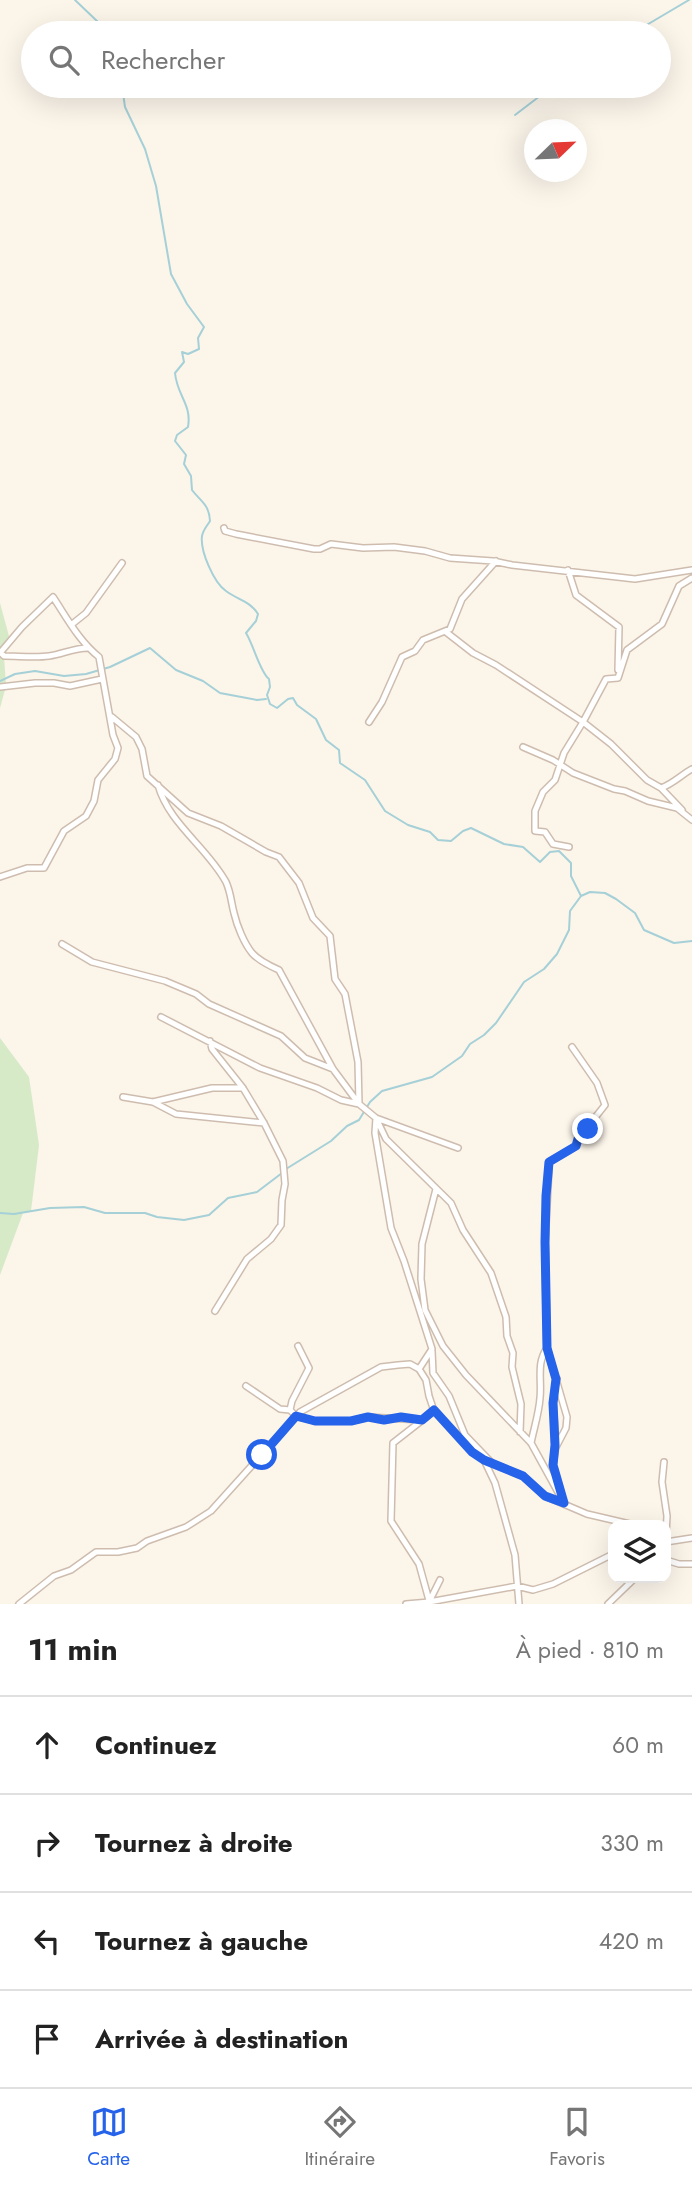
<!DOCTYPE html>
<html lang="fr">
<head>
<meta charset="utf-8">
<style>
	body { margin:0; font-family:Jost,sans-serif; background:#f2f2f2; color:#222 }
	.controls { position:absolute; right:21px; bottom:21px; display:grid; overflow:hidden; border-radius:14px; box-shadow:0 7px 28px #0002 }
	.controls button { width:63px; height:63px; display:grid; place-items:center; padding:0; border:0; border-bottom:2px solid #e0e0e0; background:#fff; color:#222; font:35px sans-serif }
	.compass { position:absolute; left:524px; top:119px; width:63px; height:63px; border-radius:50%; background:#fff; box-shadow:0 7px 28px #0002; rotate:67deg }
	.stop { position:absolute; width:21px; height:21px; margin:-16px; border:5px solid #2563eb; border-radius:50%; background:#fff }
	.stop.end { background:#2563eb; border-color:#fff; box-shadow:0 2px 7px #0008 }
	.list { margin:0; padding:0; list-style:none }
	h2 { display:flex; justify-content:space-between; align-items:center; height:91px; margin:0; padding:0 28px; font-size:30px }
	h2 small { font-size:23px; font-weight:400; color:#767676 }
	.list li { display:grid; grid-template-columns:46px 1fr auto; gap:21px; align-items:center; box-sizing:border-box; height:98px; padding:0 28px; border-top:2px solid #e0e0e0 }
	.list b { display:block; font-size:26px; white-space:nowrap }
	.list em { font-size:23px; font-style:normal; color:#767676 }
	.icon { flex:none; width:38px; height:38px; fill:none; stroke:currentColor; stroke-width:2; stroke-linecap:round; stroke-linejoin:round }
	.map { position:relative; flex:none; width:692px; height:1604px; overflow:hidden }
	.search { position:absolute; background:#fff; box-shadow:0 7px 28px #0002; left:21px; right:21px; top:21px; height:77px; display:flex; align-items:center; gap:18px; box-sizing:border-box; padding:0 24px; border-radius:38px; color:#767676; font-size:26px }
	.sheet { height:483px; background:#fff }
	nav { display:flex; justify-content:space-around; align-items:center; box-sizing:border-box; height:98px; border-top:2px solid #e0e0e0; background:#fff; font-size:19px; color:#767676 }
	nav a { display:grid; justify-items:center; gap:4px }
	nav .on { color:#2563eb }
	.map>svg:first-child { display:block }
	.green { fill:#d6eac8 }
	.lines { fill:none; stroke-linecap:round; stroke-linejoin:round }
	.stream { stroke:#a5d0d7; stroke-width:2 }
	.minor-casing { stroke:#cebdaf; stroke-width:8 }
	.minor { stroke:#fff; stroke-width:5 }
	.route { stroke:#2563eb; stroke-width:9 }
</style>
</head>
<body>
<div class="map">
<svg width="692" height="1604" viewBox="0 0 692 1604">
	<rect width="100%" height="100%" fill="#fcf5ea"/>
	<path class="green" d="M0 603 10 640 4 656 6 686 0 708Z
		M0 1038 29 1077 39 1145 31 1211 23 1213 0 1275Z"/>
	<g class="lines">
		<path class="stream" d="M75 0 98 22 104 33
			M633 33 689 0
			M122 86 125 107 145 149 156 186 171 274 187 304 204 327 198 338 199 349 188 354 182 352 184 362 175 373C177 396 192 404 188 427L177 435 175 441 186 455 184 464 191 476 192 490C201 502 209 504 210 521 207 526 203 530 202 536 200 551 214 583 226 591 238 600 250 601 258 614L256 621 246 633C254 646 260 672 269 679L270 687 267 695 270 704 277 708 288 699 293 698 297 705 316 719 326 740 339 750 340 763 365 780 385 811 408 825 430 832 438 840 451 841 463 831 471 828 504 844 523 847 540 862 550 852 559 851 571 863V876L581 896
			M515 115 553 86
			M0 681 15 674 35 671 64 676 86 674 110 667 150 648 176 670 203 681 220 693 257 700 266 699
			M286 1169 331 1141 347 1126 359 1120 370 1102 382 1091 432 1077 462 1056 470 1044 484 1035 496 1023 524 982 544 969 557 954 569 930 570 911 581 896 590 892 605 893 616 899 635 913 644 930 674 943 692 941
			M0 1213 14 1214 50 1208 84 1207 105 1213H145L157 1217 184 1220 209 1215 228 1198 257 1192 282 1173"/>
		<g class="minor-casing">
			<path id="minor" d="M224 528 225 531 236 534 314 549H320L331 544 363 548 394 547 425 551 450 558 493 561 512 565 635 579 692 570
				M568 570 576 595 619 627 618 670
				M71 625 86 613 122 563
				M446 632 473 653 496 665 583 722 564 753 555 780 543 792 535 811V831L545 832 553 844 569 847
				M0 653 22 627 53 597C67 618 79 641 99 657L113 735 118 748 115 759 98 780 94 801 86 816 64 831 44 868H27L0 877
				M1 653 4 656C19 656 35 658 49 656 63 654 74 648 88 648
				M0 687 35 683H54L70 686 102 679
				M112 717 136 737 142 749 147 776 188 813 221 826 266 852 279 857 299 883 313 918 330 936 335 979 345 994 358 1062 359 1104
				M369 722 382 702 402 657 415 651 423 640 450 629 462 599 496 561
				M523 747 553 760 573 773 614 789 625 791 648 801 677 808 692 820
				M158 785C169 824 207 847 226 882 231 893 231 902 234 913 237 926 244 943 252 953 259 961 270 966 279 970L333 1069 359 1104 376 1118 458 1148
				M661 788C673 784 681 775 692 769
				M682 810 661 788 647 780 611 744 583 722 606 679 618 678 627 650 662 624 679 586 692 578
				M62 944 92 962 165 981 196 994 209 1004 281 1036 305 1058 333 1069
				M161 1017 260 1068 317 1088 341 1100 359 1104
				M210 1041 212 1049 243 1088 264 1123 283 1161 285 1184 282 1200 281 1225 271 1239 247 1259 215 1311
				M123 1097 153 1102 212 1088H243
				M153 1102 176 1114 264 1123
				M376 1118 386 1139 451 1203 463 1230 491 1273 506 1317 507 1336 513 1353 512 1367 521 1404 520 1432
				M376 1118 375 1133 391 1228 404 1261 432 1349 419 1369
				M436 1189 422 1244 421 1279 425 1310 443 1346 466 1375 531 1443 564 1503
				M298 1346 309 1368 292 1401 290 1410 296 1416 315 1421H351L368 1417 422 1420
				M432 1351 433 1373 449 1396 465 1435 491 1462
				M557 1379 553 1403 556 1445 553 1465 561 1493
				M246 1386 280 1409 290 1410
				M531 1443C534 1428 539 1413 540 1398 542 1381 536 1363 547 1348
				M555 1449 566 1428 567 1417 547 1348 545 1243 549 1167V1162L576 1146 578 1139 605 1105 597 1083 572 1047
				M484 1460 495 1483 515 1555 519 1604
				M664 1462 662 1482 667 1516 666 1534
				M666 1542 692 1538
				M666 1560 679 1564H692
				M429 1602 440 1580
				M19 1604 54 1576 71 1570 96 1552H118L137 1548 147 1541 186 1527 211 1511 300 1412 381 1367 398 1365 410 1364 419 1369 426 1380 429 1396 434 1411 472 1452 484 1460 523 1476 545 1496 587 1514 634 1525
				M406 1604 429 1602 517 1586 533 1590 553 1584 613 1554
				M430 1604 419 1564 391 1521 393 1443 434 1411
				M608 1604 635 1578"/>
		</g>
		<use href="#minor" class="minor"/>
	</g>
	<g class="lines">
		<path class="route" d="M262 1455 296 1416 315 1421H351L368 1417 384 1420 401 1417 422 1420 434 1410 472 1452 484 1460 523 1476 545 1496 564 1503 553 1465 555 1445 553 1403 556 1379 547 1348 545 1242 546 1196 549 1162 576 1146 578 1139 588 1129"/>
	</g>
</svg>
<div class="controls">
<button><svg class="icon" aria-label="layers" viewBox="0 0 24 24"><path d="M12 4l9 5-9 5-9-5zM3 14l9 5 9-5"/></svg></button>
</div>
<svg class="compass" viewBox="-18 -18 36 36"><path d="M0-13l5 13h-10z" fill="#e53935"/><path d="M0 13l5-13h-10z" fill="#767676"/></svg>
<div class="stop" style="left:262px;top:1455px"></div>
<div class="stop end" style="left:588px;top:1129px"></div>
<div class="search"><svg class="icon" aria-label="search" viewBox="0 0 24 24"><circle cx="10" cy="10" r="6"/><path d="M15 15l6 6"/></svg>Rechercher</div>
</div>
<section class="sheet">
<h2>11 min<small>À pied · 810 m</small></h2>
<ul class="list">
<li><svg class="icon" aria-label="ahead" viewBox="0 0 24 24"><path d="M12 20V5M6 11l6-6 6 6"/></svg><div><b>Continuez</b></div><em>60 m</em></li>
<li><svg class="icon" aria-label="right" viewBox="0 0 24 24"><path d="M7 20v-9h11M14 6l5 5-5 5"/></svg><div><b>Tournez à droite</b></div><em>330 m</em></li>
<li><svg class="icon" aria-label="left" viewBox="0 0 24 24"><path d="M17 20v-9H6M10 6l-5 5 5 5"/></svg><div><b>Tournez à gauche</b></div><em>420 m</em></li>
<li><svg class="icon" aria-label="arrive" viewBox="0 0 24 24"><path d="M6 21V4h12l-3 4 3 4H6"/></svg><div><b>Arrivée à destination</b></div></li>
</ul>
</section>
<nav>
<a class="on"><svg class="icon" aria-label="map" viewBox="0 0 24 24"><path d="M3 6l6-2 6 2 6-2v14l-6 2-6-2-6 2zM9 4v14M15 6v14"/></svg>Carte</a>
<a><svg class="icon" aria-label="directions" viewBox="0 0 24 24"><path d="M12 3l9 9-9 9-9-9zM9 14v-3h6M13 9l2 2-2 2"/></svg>Itinéraire</a>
<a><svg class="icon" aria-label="saved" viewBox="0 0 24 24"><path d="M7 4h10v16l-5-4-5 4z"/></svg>Favoris</a>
</nav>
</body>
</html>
